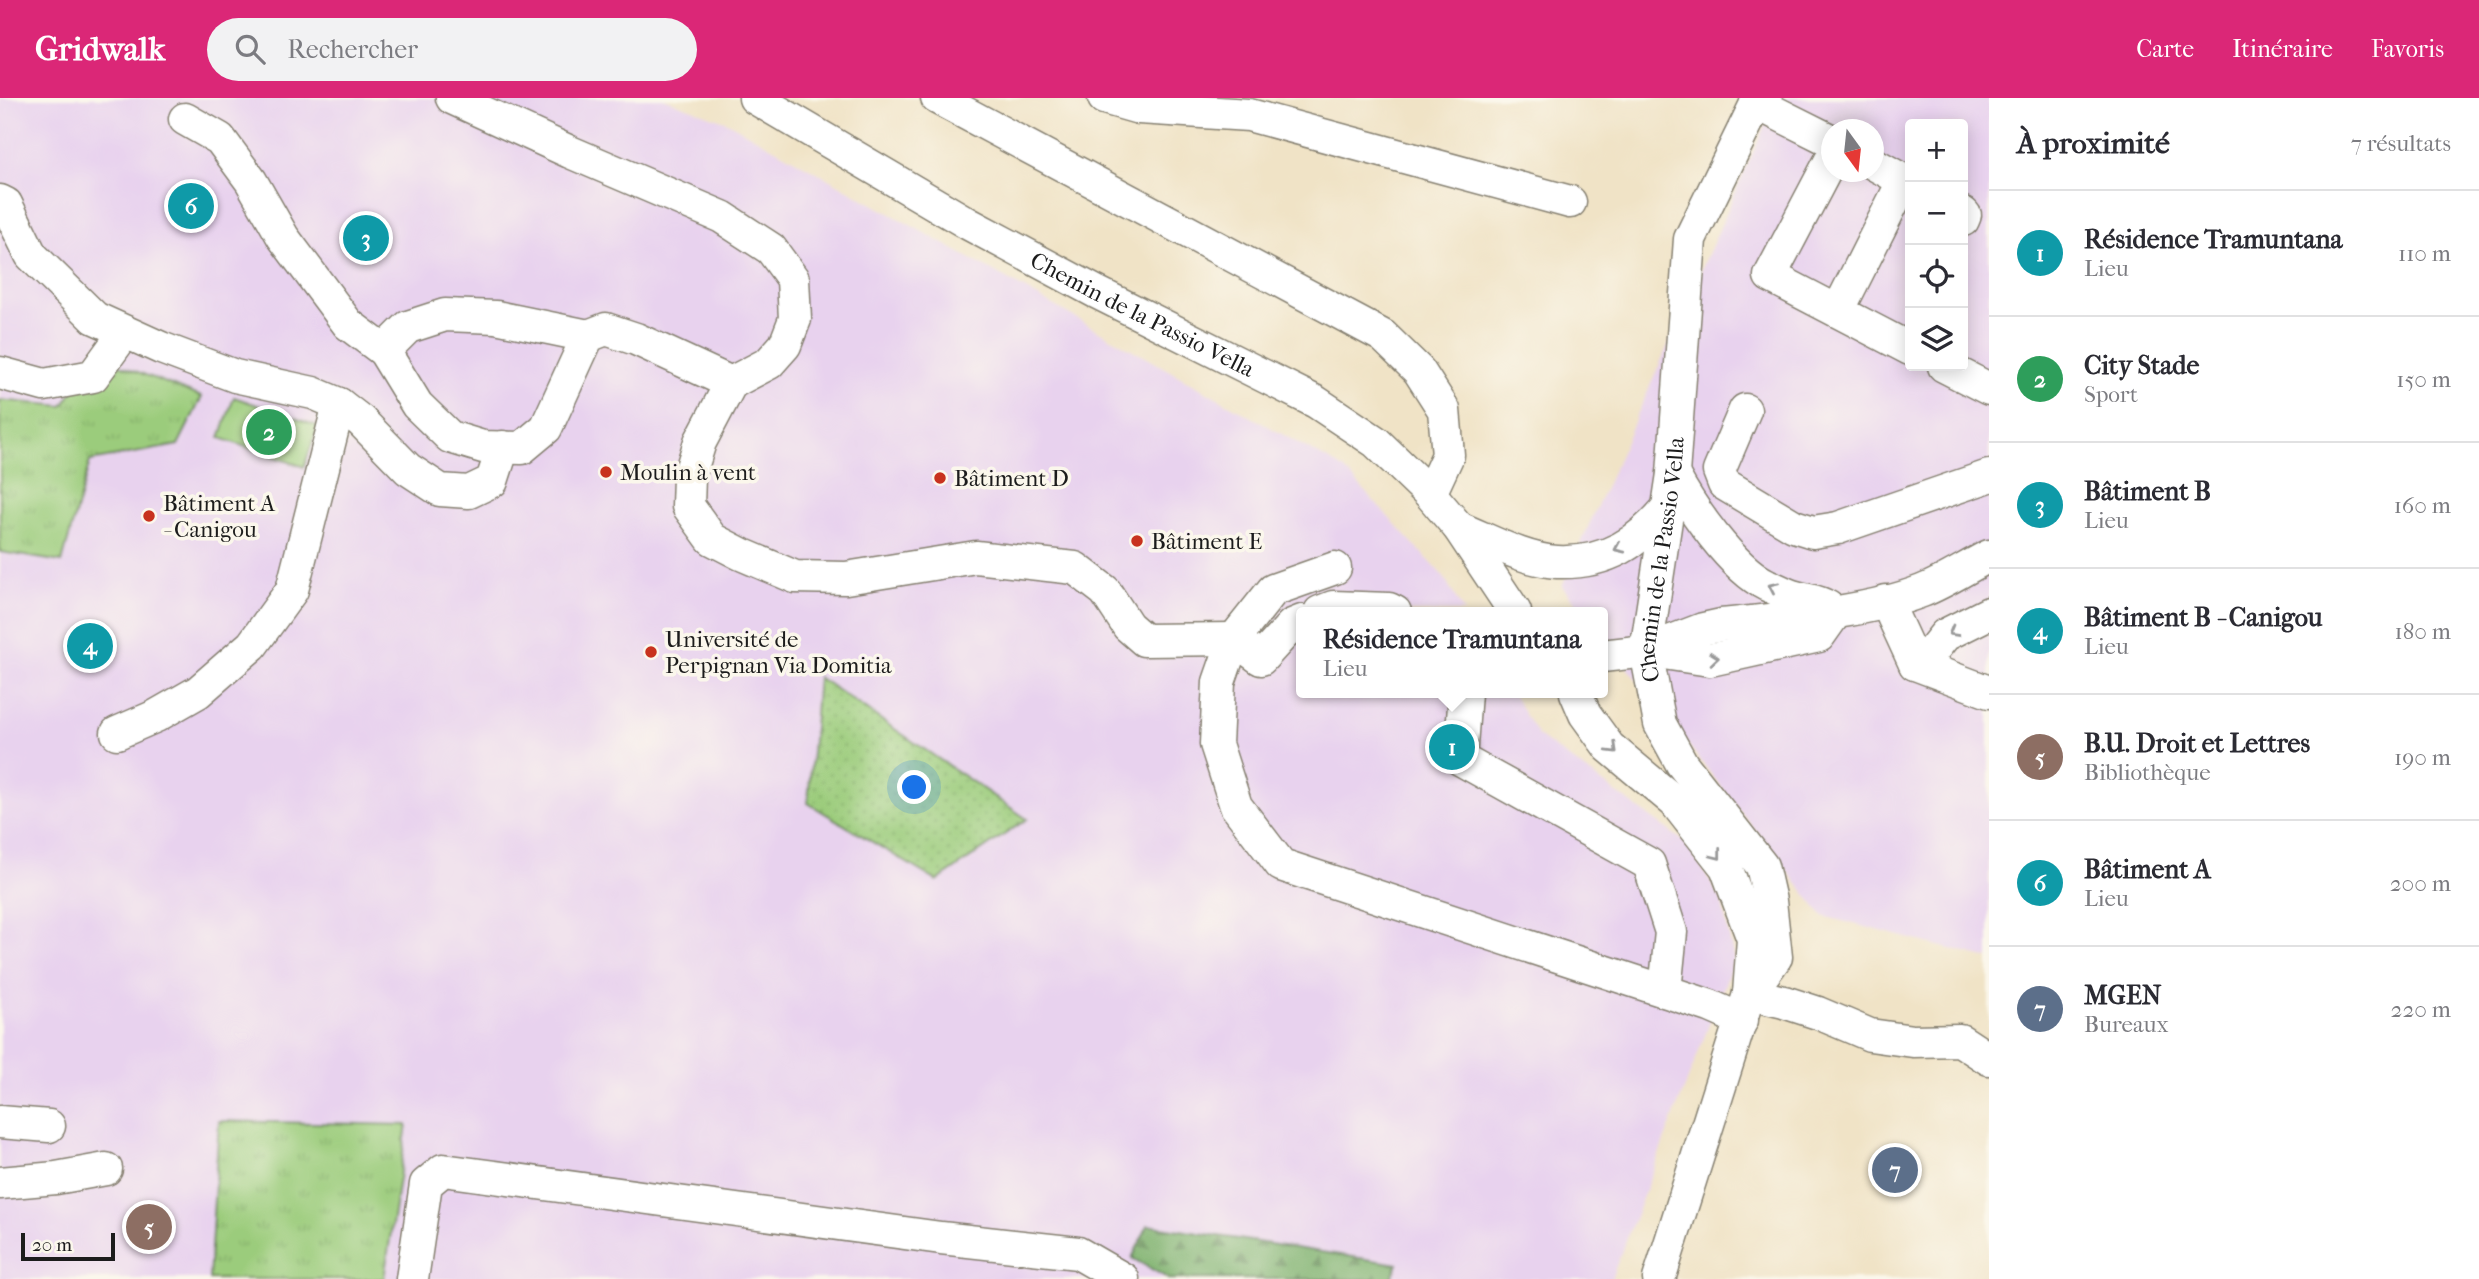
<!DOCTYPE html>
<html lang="fr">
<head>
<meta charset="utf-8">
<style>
	body { margin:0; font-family:"IM FELL French Canon",serif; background:#f2f2f3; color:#2b2b33 }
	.controls { position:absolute; right:21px; top:21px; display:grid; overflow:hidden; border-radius:7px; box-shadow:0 4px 18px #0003 }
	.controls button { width:63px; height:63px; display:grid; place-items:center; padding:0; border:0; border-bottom:2px solid #e1e1e2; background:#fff; color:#2b2b33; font:35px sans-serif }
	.compass { position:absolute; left:1821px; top:21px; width:63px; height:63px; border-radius:50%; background:#fff; box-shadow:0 4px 18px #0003; rotate:165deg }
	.scale { position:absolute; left:21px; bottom:18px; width:94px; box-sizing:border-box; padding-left:7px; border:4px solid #1c1c1c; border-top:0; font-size:19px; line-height:24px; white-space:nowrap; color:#1c1c1c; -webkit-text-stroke:5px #fbf7ec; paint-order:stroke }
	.you { position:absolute; left:915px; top:690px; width:24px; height:24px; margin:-18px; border:5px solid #fff; border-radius:50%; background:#1a73e8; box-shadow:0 0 0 10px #1a73e833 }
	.badge { display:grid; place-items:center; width:46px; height:46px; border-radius:50%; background:#db2777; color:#fff; font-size:23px; font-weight:700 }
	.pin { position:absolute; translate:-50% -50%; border:4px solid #fff; box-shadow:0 2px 7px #0006 }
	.popup { position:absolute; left:1296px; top:509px; width:312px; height:91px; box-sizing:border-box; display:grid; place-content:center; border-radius:7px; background:#fff; filter:drop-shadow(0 2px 5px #0005); font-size:23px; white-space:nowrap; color:#7c7c81 }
	.popup b { font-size:26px; color:#2b2b33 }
	.popup::after { content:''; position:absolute; left:50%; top:100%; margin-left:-14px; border:14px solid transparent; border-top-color:#fff }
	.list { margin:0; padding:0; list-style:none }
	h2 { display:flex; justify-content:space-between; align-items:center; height:91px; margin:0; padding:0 28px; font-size:30px }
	h2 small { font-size:23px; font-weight:400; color:#7c7c81 }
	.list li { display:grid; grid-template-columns:46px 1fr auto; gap:21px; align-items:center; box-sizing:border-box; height:126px; padding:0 28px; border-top:2px solid #e1e1e2 }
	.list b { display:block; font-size:26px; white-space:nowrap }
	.list p { margin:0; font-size:23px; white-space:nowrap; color:#7c7c81 }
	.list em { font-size:23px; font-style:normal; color:#7c7c81 }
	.icon { flex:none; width:38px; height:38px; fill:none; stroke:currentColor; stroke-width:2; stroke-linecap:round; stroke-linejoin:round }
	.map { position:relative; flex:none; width:1989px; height:1181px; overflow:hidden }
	header { display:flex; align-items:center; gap:42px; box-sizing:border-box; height:98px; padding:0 35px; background:#db2777; color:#fff }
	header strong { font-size:33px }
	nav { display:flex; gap:38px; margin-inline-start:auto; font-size:24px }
	.search { width:490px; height:63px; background:#f2f2f3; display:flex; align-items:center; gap:18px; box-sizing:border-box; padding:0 24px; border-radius:38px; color:#7c7c81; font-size:26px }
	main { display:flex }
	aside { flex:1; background:#fff }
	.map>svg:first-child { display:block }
	.built { fill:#e8d2ee; fill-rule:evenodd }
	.grass { fill:url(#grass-tufts); stroke:#5c744c; stroke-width:2 }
	.forest { fill:url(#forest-firs); stroke:#4c6644; stroke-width:2 }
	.park { fill:url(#park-dots); stroke:#5c744c; stroke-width:2 }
	.pitch { fill:#9bcc7c; stroke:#5c744c; stroke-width:2 }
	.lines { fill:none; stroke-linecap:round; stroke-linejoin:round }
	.minor-casing { stroke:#868071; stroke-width:35 }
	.minor { stroke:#fff; stroke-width:32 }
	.oneway { stroke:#999 }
	.poi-dot { fill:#c8321e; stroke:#fbf7ec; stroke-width:2.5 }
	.labels { text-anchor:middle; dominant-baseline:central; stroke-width:7; stroke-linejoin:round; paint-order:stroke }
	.street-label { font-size:23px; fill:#1c1c1c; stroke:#fbf7ec }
	.poi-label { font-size:23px; fill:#1c1c1c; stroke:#fbf7ec; text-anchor:start }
</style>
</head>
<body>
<header>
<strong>Gridwalk</strong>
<div class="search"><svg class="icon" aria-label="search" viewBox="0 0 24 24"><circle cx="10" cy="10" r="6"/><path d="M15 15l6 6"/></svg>Rechercher</div>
<nav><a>Carte</a><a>Itinéraire</a><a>Favoris</a></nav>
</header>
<main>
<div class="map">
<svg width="1989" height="1181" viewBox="0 0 1989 1181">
	<defs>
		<pattern id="grass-tufts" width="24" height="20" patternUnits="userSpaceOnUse" patternTransform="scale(1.75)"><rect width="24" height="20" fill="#9bcc7c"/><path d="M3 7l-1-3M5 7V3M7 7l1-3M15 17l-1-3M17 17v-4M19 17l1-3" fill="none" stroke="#85af6b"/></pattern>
		<pattern id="forest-firs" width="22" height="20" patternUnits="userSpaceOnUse" patternTransform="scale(1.75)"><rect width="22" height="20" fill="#7cb06c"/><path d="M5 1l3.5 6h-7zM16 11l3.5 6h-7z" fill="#658e58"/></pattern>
		<pattern id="park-dots" width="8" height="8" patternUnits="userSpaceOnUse" patternTransform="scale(1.75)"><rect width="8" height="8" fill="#9bcc7c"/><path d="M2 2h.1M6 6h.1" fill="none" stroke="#85af6b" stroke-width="1.8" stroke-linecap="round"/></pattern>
	</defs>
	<rect width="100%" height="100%" fill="#fbf7ec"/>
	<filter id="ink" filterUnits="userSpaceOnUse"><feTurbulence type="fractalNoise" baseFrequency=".0143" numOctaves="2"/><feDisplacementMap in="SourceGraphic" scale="14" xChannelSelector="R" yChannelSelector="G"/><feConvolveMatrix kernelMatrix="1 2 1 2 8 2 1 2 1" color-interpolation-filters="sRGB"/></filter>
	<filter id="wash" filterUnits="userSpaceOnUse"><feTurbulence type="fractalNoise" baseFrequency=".00686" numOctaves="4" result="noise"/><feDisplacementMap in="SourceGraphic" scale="28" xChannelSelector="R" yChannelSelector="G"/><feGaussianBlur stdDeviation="1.57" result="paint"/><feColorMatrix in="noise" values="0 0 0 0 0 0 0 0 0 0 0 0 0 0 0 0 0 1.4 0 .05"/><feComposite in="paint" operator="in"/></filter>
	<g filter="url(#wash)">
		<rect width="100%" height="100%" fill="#f0e3c6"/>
		<path class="built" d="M0 0H663L727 24 1344 371 1443 478 1464 514H1302V595H1512L1538 638 1686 745 1721 801 1734 862 1611 1181H0Z
			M1777 0H1989V861L1823 818 1603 539 1602 514H1583L1562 488ZM1910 26H1963V268H1910ZM1832 32H1874V74H1832Z"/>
		<path class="grass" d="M97 258 202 299 178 347 90 363 62 464 0 454V302L63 308Z
			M219 1023 407 1027 384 1181H209Z"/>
		<path class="forest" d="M1148 1127 1398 1166 1391 1181H1169L1132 1160Z"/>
		<path class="park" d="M818 579 1027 721 937 783 808 705Z"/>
		<path class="pitch" d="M234 299 318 328 304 369 220 340Z"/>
	</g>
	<g filter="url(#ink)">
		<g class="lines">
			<g class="minor-casing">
				<g id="minor">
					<path id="s1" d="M755 0 969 126 1096 194 1316 304 1376 344 1430 396 1459 430 1515 514"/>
					<path d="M937 0 1383 238 1419 273 1444 312 1448 357 1430 396"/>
					<path d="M1104 0 1139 10 1249 17 1570 104"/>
					<path d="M1756 5 1832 43"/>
					<path d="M185 21 220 41 251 83 283 139 348 226 384 253 417 307 450 339 483 349 522 350 546 330 588 238 606 231 636 241 731 285 769 265 785 247 795 221 793 181 771 151 722 119 570 54 452 0"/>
					<path d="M1832 60 1770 178 1910 251"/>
					<path d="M1874 66 1910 86"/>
					<path d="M0 103 6 106 31 157 95 220 161 250 235 278 313 295 339 306 361 323 408 371 440 392 469 394 492 383 503 349"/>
					<path d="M1963 115 1965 117 1963 122"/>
					<path d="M1838 213 1904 82"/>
					<path d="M384 253 408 229 445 217 496 219 588 238"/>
					<path d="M1944 268 1989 291"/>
					<path d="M0 275 44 287 93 278 125 234"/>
					<path d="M731 285 700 344 689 379 688 408 712 441 741 456 795 479 846 480 976 459 1075 470 1105 493 1128 528 1144 542 1234 541 1261 561 1292 527 1302 523"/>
					<path d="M1745 312 1719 373 1724 386 1794 428 1813 434 1838 430 1989 378"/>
					<path d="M1673 376C1691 410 1732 470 1767 487 1776 491 1784 495 1792 498 1805 502 1817 502 1828 509"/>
					<path d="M1459 430C1489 442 1524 462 1557 464 1607 466 1640 444 1670 407"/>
					<path d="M1335 470 1273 492 1234 541 1219 584 1216 646 1236 708 1281 767 1710 908 1742 922"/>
					<path d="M1886 503 1915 566 1989 594"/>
					<path d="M1320 514 1333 509 1389 511 1395 514"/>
					<path d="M1650 553 1710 562 1819 538 1836 514"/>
					<path d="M1602 558 1646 553 1703 531 1721 527C1786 520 1862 516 1922 493 1945 484 1967 469 1989 458"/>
					<path d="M1915 566 1925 562 1945 537 1989 515"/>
					<path d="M1465 595 1460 661 1649 766 1671 834 1665 893"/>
					<path d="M1576 595 1585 616 1609 649 1675 704 1726 769 1753 841 1749 896 1659 1181"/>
					<path d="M117 635 156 618 198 594 252 547 292 492 339 306"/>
					<path id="s2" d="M1749 896 1776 859 1770 803 1762 768 1682 666 1660 626 1646 553 1673 376 1690 141 1759 0"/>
					<path d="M1749 896 1784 904 1818 915 1870 937 1913 943 1960 942 1989 961"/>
					<path d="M0 1024 49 1028"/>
					<path d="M0 1085 56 1080 106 1071"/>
					<path d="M412 1181 426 1086 443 1072 941 1140 1078 1155 1123 1181"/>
				</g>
			</g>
			<use href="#minor" class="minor"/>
		</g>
		<defs><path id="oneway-chevron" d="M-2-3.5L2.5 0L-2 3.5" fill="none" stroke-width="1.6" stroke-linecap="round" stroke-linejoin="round" transform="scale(1.75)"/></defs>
		<g class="oneway">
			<use href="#oneway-chevron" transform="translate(1619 450) rotate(156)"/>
			<use href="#oneway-chevron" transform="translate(1773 489) rotate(-155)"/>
			<use href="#oneway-chevron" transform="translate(1953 534) rotate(150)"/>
			<use href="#oneway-chevron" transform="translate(1714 560) rotate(-5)"/>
			<use href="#oneway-chevron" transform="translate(1613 651) rotate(44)"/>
			<use href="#oneway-chevron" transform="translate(1717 757) rotate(52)"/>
		</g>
	</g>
	<g class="poi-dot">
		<circle cx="606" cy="374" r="7"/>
		<circle cx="940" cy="380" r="7"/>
		<circle cx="149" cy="418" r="7"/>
		<circle cx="1137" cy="443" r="7"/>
		<circle cx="651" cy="554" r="7"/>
	</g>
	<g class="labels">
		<g class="street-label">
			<text stroke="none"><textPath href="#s1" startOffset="444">Chemin de la Passio Vella</textPath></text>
			<text stroke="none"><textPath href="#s2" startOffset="480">Chemin de la Passio Vella</textPath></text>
		</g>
		<g class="poi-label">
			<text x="620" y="374">Moulin à vent</text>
			<text x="954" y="380">Bâtiment D</text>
			<text x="163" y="405">Bâtiment A<tspan x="163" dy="26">- Canigou</tspan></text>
			<text x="1151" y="443">Bâtiment E</text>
			<text x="665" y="541">Université de<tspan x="665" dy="26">Perpignan Via Domitia</tspan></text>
		</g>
	</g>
</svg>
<div class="controls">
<button>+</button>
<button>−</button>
<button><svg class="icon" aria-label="locate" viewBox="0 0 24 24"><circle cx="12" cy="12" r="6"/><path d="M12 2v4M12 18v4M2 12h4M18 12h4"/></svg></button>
<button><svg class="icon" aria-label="layers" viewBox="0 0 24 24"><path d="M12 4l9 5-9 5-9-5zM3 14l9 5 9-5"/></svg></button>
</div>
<svg class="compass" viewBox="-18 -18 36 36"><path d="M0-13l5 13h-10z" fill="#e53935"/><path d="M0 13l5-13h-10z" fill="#7c7c81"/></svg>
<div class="scale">20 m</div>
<div class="you"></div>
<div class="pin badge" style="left:1452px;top:649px;background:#0f9aa8">1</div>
<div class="popup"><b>Résidence Tramuntana</b>Lieu</div>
<div class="pin badge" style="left:269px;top:334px;background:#2e9e5b">2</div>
<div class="pin badge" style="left:366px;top:140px;background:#0f9aa8">3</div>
<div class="pin badge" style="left:90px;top:548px;background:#0f9aa8">4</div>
<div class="pin badge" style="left:149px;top:1129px;background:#8d6e63">5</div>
<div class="pin badge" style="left:191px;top:108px;background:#0f9aa8">6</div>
<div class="pin badge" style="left:1895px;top:1072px;background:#5c6f8a">7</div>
</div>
<aside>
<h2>À proximité<small>7 résultats</small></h2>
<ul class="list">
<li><span class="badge" style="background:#0f9aa8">1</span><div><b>Résidence Tramuntana</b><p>Lieu</p></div><em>110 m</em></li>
<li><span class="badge" style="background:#2e9e5b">2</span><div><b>City Stade</b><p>Sport</p></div><em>150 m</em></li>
<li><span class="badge" style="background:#0f9aa8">3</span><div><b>Bâtiment B</b><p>Lieu</p></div><em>160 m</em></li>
<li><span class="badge" style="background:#0f9aa8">4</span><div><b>Bâtiment B - Canigou</b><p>Lieu</p></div><em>180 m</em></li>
<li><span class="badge" style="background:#8d6e63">5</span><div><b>B.U. Droit et Lettres</b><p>Bibliothèque</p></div><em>190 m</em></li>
<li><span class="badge" style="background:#0f9aa8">6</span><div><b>Bâtiment A</b><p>Lieu</p></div><em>200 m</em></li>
<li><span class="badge" style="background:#5c6f8a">7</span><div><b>MGEN</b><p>Bureaux</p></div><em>220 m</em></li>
</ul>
</aside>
</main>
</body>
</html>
